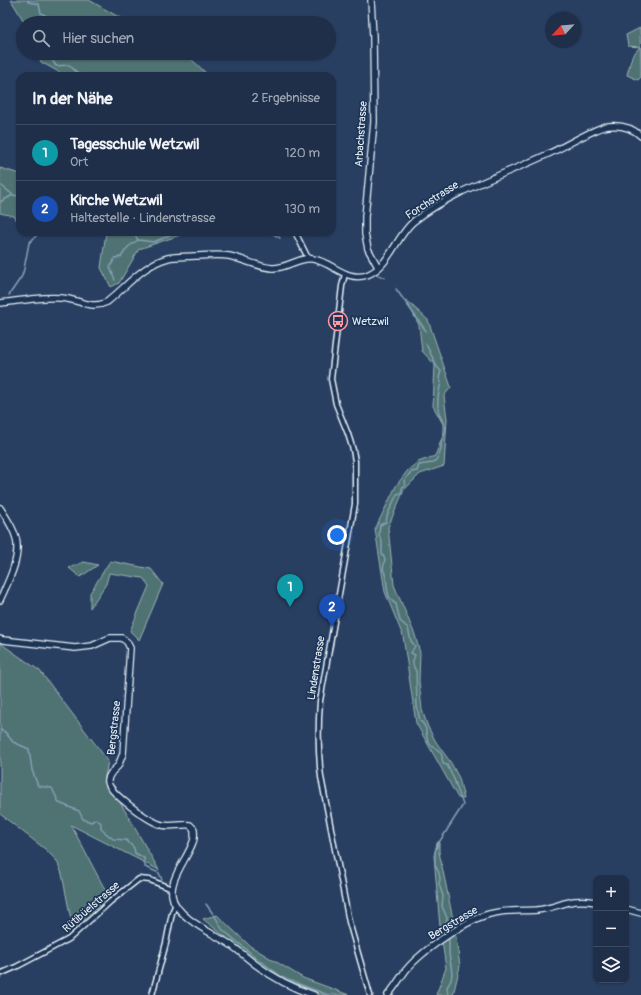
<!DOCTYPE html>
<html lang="de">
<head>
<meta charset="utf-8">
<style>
	body { margin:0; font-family:Pangolin,sans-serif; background:#273751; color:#f1f3f6 }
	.controls { position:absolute; right:12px; bottom:12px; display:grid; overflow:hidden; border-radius:8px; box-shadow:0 1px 3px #0004 }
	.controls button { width:36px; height:36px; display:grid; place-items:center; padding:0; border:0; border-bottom:1px solid #3c4a62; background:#1f2f4a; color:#f1f3f6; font:20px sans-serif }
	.compass { position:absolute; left:545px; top:12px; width:36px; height:36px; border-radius:50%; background:#1f2f4a; box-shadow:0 1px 3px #0004; rotate:244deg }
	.you { position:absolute; left:337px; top:535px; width:14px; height:14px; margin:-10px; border:3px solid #fff; border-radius:50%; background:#1a73e8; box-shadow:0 0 0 6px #1a73e833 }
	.badge { display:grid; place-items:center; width:26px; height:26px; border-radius:50%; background:#8bbbb9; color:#fff; font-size:13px; font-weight:700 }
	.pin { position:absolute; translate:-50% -33px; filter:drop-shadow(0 1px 2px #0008) }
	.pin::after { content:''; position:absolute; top:21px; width:14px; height:12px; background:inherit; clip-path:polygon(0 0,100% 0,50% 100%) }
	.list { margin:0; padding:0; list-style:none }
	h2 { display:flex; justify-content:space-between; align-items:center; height:52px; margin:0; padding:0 16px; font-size:17px }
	h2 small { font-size:13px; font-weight:400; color:#a1a9b5 }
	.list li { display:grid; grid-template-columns:26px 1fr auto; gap:12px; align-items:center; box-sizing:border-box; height:56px; padding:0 16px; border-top:1px solid #3c4a62 }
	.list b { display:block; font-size:15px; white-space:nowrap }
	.list p { margin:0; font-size:13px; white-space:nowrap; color:#a1a9b5 }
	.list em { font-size:13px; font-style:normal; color:#a1a9b5 }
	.icon { flex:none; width:22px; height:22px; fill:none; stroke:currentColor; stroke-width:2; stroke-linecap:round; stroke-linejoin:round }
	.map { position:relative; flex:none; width:641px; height:995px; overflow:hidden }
	.search { position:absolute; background:#1f2f4a; box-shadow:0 1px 3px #0004; left:16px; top:16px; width:320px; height:44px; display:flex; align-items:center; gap:10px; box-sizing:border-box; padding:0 14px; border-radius:22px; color:#a1a9b5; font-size:15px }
	.panel { position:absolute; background:#1f2f4a; box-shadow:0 1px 3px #0004; left:16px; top:72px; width:320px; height:164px; border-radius:12px }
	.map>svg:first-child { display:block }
	.green { fill:#507272; stroke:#9cb2b5 }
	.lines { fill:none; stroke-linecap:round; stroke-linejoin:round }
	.stream { stroke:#83a1b4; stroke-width:1.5 }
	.street-casing { stroke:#e8f1f8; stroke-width:7 }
	.secondary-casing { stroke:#e8f1f8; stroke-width:8 }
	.street { stroke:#1d3557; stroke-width:4 }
	.secondary { stroke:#1d3557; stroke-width:5.5 }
	.labels { text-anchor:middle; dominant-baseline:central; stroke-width:3.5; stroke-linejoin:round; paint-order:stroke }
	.street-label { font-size:11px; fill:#e8f1f8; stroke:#1d3557 }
	.poi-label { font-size:11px; fill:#e8f1f8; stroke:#1d3557; text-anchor:start }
</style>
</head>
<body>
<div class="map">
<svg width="641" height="995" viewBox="0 0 641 995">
	<rect width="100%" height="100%" fill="#293f62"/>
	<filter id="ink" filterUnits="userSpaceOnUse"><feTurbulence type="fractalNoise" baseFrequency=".025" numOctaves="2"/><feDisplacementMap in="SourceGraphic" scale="8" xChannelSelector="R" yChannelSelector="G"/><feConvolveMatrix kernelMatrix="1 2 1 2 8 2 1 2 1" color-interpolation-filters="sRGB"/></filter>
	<g filter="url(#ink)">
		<path class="green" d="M11 0H89L129 23H25Z
			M640 28 641 77 638 80 627 75 632 56 640 47 628 46 626 35Z
			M38 53H185L209 76H66L41 62Z
			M0 168 20 174V225L14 216 0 213Z
			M106 232H189L139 249 119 283 111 287 101 268Z
			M406 300 428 320 451 387 444 396 447 419 444 466 420 474 404 490 388 527 394 585 415 635 420 653 419 681 422 710 428 727 436 742 451 763 459 778 464 799 458 798 416 723 403 636 385 592 375 529 396 486 408 470 418 462 435 456 443 436V424L433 406 435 365 422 351 419 325Z
			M110 561 151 569 163 584 139 640 130 631 149 586 143 578 109 573 106 584 90 608V593Z
			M84 562 98 565 80 577 69 568Z
			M0 643 40 671 108 761 104 782 117 797 159 870 71 825 111 901 74 935 62 874 57 861 45 849 0 814Z
			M439 841V852L454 924 460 966 453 995H436L446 968 440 927 434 856 437 843Z
			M217 915 250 946 303 978 349 995H314L272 974 203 919Z"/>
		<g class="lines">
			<path class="stream" d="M28 0V2L39 4 41 13 50 18 47 23
				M48 53 56 66 69 65 81 76
				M2 186 13 195
				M0 202 13 195 19 196 20 198
				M133 232 138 240 154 242 177 232
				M270 232 280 238
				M375 274 385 278
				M115 280 110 267 115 258 121 257 128 247 138 240
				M396 289 426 331
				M9 295 22 276 24 269 29 243 40 232
				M426 344 437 367 441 371 439 378 441 382C439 390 437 399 438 408 439 422 452 425 441 441 442 450 440 457 433 463L419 465 417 471 411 472 404 481 405 486H403L401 493 397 494 387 516 386 522 380 525 379 535 382 542V554L385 559 383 569C390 581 383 597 396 604L400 621 408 628 411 641 415 646 411 653 415 655C412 662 412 665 416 671L417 706 420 721C428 726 425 733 428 741 432 749 436 747 440 752 443 755 442 761 443 764L447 765 454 779 463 805 438 844 435 852V865L439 873 440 879 439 884 443 896 442 906 447 918 446 924 443 925 444 930 447 933
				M0 730 5 732 13 742 29 749 32 770 38 786 52 788 59 803 79 811 83 819 91 822 96 819 101 823V829L113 839 126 840 134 848 135 853 144 858 145 867 159 873 162 880
				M206 904 216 918 222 929 253 955 283 978 328 995
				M448 995 447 987C456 975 450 966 449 953 449 947 450 942 448 936"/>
			<g class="street-casing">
				<path id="street" d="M295 232 308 258
					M345 274 342 286 331 379 336 404 348 434 353 450 355 461V504L320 701C318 727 318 751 321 777L349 922 370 995
					M0 974 16 967 69 939 111 901 139 879 150 880 172 889
					M152 995 166 943 172 913 175 906"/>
			</g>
			<g class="secondary-casing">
				<path id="secondary" d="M371 0 373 37 374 122 365 217V234L368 249 378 267
					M0 303C20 301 50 295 68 299 83 302 93 309 107 302 126 287 144 264 168 258 177 256 186 257 195 256 206 256 218 254 229 256 243 259 258 267 272 268 287 269 300 256 313 259 332 262 346 282 367 275 390 266 396 236 414 221 454 190 501 176 546 155 566 146 584 134 603 127 618 124 630 126 641 136
					M0 508C6 517 13 527 16 538 21 558 8 582 0 600
					M0 639 3 640 75 648 92 646 110 638H122L127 642 130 648 123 754C121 758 120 762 118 766 114 770 108 774 108 781 107 792 148 820 159 824 168 828 179 824 190 825L194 829C194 833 195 838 193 842 188 857 170 878 172 895 174 916 212 933 228 943 237 949 246 957 255 964 272 977 292 988 314 995
					M626 909 641 913
					M388 995C395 987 400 978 406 970 422 951 469 917 494 913 508 910 523 911 537 910 561 907 569 897 596 902"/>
			</g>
			<use href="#street" class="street"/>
			<use href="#secondary" class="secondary"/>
		</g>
	</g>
	<defs>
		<g id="bus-ring" transform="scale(1)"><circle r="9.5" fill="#1d3557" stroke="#ff9aa2" stroke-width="1.5"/><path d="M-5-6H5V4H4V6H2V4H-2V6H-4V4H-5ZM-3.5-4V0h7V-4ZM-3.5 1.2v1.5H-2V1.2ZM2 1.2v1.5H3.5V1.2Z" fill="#ff9aa2"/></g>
	</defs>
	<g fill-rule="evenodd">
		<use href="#bus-ring" x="338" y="321"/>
	</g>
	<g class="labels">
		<g class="street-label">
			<text transform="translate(361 134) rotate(-86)">Arbachstrasse</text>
			<text transform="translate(432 200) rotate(-33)">Forchstrasse</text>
			<text transform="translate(316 668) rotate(-81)">Lindenstrasse</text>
			<text transform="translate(114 728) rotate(-84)">Bergstrasse</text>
			<text transform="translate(91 907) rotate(-41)">Rütibüelstrasse</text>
			<text transform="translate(453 923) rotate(-31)">Bergstrasse</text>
		</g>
		<g class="poi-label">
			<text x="352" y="321">Wetzwil</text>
		</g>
	</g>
</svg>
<div class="controls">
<button>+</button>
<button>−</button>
<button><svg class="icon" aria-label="layers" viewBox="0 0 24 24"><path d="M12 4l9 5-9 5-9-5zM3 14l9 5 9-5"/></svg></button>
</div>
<svg class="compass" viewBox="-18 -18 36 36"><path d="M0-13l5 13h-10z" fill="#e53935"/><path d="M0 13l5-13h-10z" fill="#a1a9b5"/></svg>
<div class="you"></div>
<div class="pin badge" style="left:290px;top:607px;background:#0f9aa8">1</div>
<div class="pin badge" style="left:332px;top:627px;background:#1a4fb4">2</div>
<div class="search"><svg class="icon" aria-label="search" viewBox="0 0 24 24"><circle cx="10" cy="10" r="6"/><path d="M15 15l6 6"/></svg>Hier suchen</div>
<section class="panel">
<h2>In der Nähe<small>2 Ergebnisse</small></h2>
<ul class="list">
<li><span class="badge" style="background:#0f9aa8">1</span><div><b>Tagesschule Wetzwil</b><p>Ort</p></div><em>120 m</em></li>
<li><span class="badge" style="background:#1a4fb4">2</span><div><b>Kirche Wetzwil</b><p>Haltestelle · Lindenstrasse</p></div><em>130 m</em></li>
</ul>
</section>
</div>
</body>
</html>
